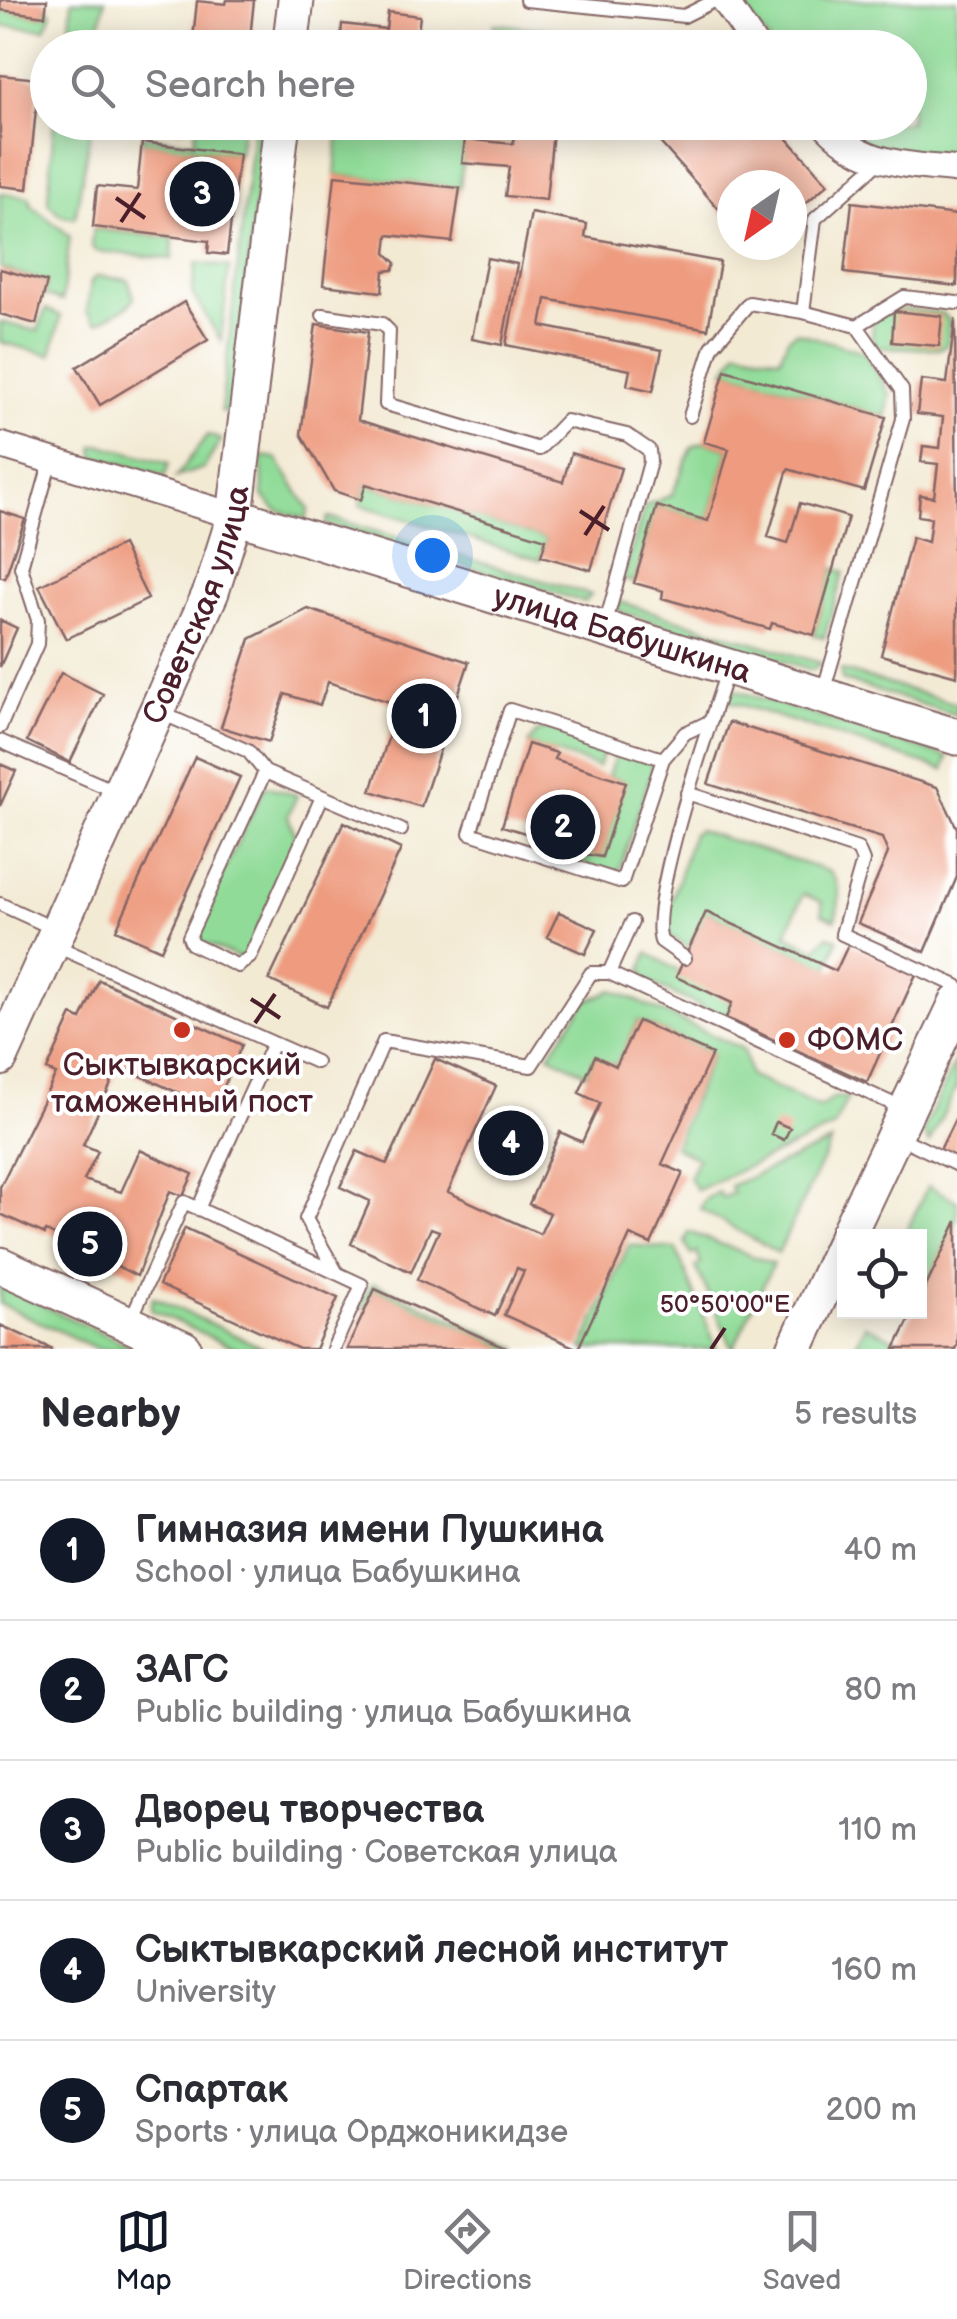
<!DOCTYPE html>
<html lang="en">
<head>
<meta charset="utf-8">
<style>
	body { margin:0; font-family:"Balsamiq Sans",sans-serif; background:#f7f7f7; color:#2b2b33 }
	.controls { position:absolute; right:30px; bottom:30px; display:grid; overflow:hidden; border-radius:0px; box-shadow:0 5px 25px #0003 }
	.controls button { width:90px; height:90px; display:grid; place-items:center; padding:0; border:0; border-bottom:2px solid #e1e1e2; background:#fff; color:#2b2b33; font:50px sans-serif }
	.compass { position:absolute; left:717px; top:170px; width:90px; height:90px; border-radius:50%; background:#fff; box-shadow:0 5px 25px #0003; rotate:214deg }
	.you { position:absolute; left:432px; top:555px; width:35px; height:35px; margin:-25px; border:8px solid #fff; border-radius:50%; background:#1a73e8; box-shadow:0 0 0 15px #1a73e833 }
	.badge { display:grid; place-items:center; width:65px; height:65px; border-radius:50%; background:#111827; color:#fff; font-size:32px; font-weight:700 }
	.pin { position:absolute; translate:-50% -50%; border:5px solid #fff; box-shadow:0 2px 10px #0006 }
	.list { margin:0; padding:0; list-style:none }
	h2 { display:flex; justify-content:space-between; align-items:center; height:130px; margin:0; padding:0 40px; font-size:42px }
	h2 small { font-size:32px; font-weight:400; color:#7c7c81 }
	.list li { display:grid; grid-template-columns:65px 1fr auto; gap:30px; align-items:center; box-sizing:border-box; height:140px; padding:0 40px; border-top:2px solid #e1e1e2 }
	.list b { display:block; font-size:38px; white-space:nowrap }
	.list p { margin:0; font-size:32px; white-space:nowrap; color:#7c7c81 }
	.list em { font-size:32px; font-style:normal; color:#7c7c81 }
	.icon { flex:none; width:55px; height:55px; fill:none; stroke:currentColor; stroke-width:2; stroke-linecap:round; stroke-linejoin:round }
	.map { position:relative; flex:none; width:957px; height:1349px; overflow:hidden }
	.search { position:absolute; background:#fff; box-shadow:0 5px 25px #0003; left:30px; right:30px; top:30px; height:110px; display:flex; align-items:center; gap:25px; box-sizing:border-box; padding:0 35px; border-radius:55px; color:#7c7c81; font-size:38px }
	.sheet { height:830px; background:#fff }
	nav { display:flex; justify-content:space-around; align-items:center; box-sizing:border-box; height:140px; border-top:2px solid #e1e1e2; background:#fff; font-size:28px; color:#7c7c81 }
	nav a { display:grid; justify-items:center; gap:5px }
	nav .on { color:#111827 }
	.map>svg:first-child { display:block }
	.green { fill:#90db98; stroke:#6d7d62; stroke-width:2.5 }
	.building { fill:#ee9b7f }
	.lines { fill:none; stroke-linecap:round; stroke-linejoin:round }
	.lane-casing { stroke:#856666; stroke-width:16 }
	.street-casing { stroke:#856666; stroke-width:29 }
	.secondary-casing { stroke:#856666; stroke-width:39 }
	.lane { stroke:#fff; stroke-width:12 }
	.street { stroke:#fff; stroke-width:25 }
	.secondary { stroke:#fff; stroke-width:35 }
	.ticks { fill:none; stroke:#4a1f2b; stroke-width:4 }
	.poi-dot { fill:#c8321e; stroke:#fff; stroke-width:4 }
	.labels { text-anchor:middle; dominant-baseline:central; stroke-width:8; stroke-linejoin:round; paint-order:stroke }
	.street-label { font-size:32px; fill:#4a1f2b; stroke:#fff }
	.poi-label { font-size:32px; fill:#4a1f2b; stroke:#fff; text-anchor:start }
	.ticks-label { font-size:25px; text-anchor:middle; fill:#4a1f2b; stroke:#fff; stroke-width:8; stroke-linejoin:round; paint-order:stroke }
</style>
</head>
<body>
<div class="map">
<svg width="957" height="1349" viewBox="0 0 957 1349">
	<rect width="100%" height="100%" fill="#fff"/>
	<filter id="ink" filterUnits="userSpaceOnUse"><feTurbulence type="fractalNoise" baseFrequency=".01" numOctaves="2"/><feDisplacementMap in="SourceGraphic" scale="20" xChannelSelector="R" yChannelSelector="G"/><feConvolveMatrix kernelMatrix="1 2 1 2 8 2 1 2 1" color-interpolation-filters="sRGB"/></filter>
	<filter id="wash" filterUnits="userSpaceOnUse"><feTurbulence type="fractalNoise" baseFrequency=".0048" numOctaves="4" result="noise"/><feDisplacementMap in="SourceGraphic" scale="40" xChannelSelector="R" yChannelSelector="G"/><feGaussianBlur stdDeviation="2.25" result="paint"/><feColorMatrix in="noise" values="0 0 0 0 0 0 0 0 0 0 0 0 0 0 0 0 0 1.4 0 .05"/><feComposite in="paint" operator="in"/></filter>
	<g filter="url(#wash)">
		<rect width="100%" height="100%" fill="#f3ead4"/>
		<path class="green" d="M72 0H105L99 31 70 27Z
			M738 0H957V161L886 154 838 123 910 122V48L773 47Z
			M46 6 52 13 45 29 0 26V10L44 16Z
			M494 24 586 33 591 47 494 42 491 47Z
			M54 123H92L75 218 61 215 48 203Z
			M197 123H243L239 154 142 142 143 136 194 142Z
			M254 123H265L231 413 221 411Z
			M384 123H515L513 144 465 140 460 188 335 175 339 127 382 132Z
			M0 193 29 197 32 206 70 236 62 301 44 295 47 282 0 268Z
			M93 229 173 238 172 259 96 251 91 246Z
			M196 263 229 267 221 341 192 293Z
			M97 276 128 280 134 298 128 306 97 323 87 312 91 281Z
			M892 308 942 313 949 320 947 345 939 349 879 347 872 340 873 321Z
			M46 309 61 316 51 355 0 342V322L38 331Z
			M796 332 864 352 890 394 886 417 725 370 738 350 780 358 788 338Z
			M208 435 221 440 204 468 176 477Z
			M704 442 729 449 708 521 657 506 634 583 623 579 645 506 672 495 692 447Z
			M101 445 169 463 165 476 94 456V446Z
			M262 456 276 458 309 509 306 519 276 510 263 496Z
			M366 484 546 539 540 560 360 505Z
			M328 517 591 595 585 602 326 524Z
			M833 568 844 572 824 638 814 635Z
			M617 601 821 663 813 670 619 611Z
			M841 670 957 704V715L842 680Z
			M734 690 948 757 944 770 726 700Z
			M548 728 605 747 598 767 528 744 536 733Z
			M617 750 650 761 653 767 620 869 613 873 583 864 587 852 602 857 625 782 608 776Z
			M265 786 297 795 288 816 297 839 248 952 241 959 195 939V931Z
			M698 830 828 871C843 884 840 902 835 920L822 914V902L803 894 786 935 816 949 828 936 838 939 828 968 707 912 689 948 667 934 665 923 692 834Z
			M648 953 732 1003 726 1018 646 981 642 969Z
			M613 990 743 1049 750 1076 820 1108 833 1098 848 1097 834 1127 697 1190 689 1178 698 1158 674 1147 712 1054 638 1021 616 1066 595 1057 587 1074 549 1055 586 1001Z
			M957 1058V1086L929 1143 923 1131Z
			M831 1142 778 1253 700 1209 704 1200 719 1192 722 1198 733 1193 730 1186Z
			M928 1186 957 1201V1221L920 1299V1236H904Z
			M689 1232 773 1264 733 1349 696 1267 701 1264 697 1253 691 1255 685 1242Z
			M629 1245 676 1249 717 1349H582Z
			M371 1284H376L520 1349H508L375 1289 365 1309 359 1306Z
			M0 1286 137 1349H98L0 1304Z
			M153 1297 265 1349H236L151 1310Z
			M865 1325 899 1341 895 1349H854Z"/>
		<g id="blocks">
			<path class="building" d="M1 0H47L45 16 0 10Z
				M227 0H254L249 48H192L197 1 226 4Z
				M388 12 420 16 418 33 475 39 474 48H340L342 24 386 29Z
				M0 75 39 79 28 189 0 186Z
				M129 122H182L181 131Z
				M515 122H554L546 200 505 196 509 167 462 163 465 139 513 144Z
				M642 122H773L828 184 792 215V185H732V224Z
				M142 142 239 154 227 255 208 253 209 241 93 227 97 186 137 190Z
				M335 175 460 188 452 242 388 235 386 253 396 263 393 270 384 271 382 292 323 285Z
				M852 202 957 215V286L844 273Z
				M531 213 587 224 585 237 720 262 708 329 546 299 541 326 662 350 653 391 627 385 630 370 506 345Z
				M487 258 517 264 502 345 472 339Z
				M0 269 47 282 36 324 0 314Z
				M184 302 208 340 100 405 77 367Z
				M894 311 942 316 939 346 892 342Z
				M955 319 957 514 953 548 957 549V676L881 655 912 537 928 542 931 518 918 516 920 495 934 497 938 464 921 462 923 446 940 448 943 417 917 414 921 380 947 383Z
				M316 324 368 332 358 420 563 482 571 453 621 468 591 570 541 556 546 539 366 484 361 500 334 491 301 434Z
				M725 370 886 417 864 491 788 469 768 537 788 543 800 503 848 517 814 635 772 623 770 629 662 598 663 591 634 583 657 506 708 521 729 449 704 442Z
				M0 511 25 519 5 578 0 576Z
				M122 545 148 599 66 639 39 586Z
				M308 609 469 662 421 807 371 791 399 705 328 682 320 705 285 694 269 742 221 727 250 639Z
				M0 620 17 628 0 667Z
				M61 673 103 694 70 762 27 741Z
				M729 722 937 787 957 828V877L925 952 858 923 888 853 882 838 708 784Z
				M528 744 557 753 554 759 626 782 602 857 570 852 571 847 502 826Z
				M195 757 240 777 161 950 116 930Z
				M0 764 16 771 0 806Z
				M344 822 401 849 327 1007 269 980Z
				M559 912 597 929 585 954 547 937Z
				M706 912 836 971 849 943 916 974 867 1082 726 1018 732 1003 676 977Z
				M99 980 242 1045 214 1109 119 1066 83 1145 98 1151 84 1180 121 1192 140 1150 193 1174 183 1196 170 1191 137 1276 46 1231 45 1234 0 1214V1187L56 1074 47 1070 72 1015 81 1019Z
				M638 1021 712 1054 662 1164 683 1173 651 1244 630 1235 578 1349 504 1315 524 1271 517 1268 495 1316 417 1280 439 1231 431 1228 411 1272 351 1244 370 1201 340 1187 357 1151 387 1164 435 1059 496 1086 448 1192 540 1234 550 1213 529 1204 560 1132 582 1142 600 1103 579 1093 595 1056 616 1066Z
				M957 1115V1158L940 1150Z
				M776 1122 790 1128 784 1140 771 1134Z
				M957 1221V1345L955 1349H895L913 1312H920V1299Z
				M185 1228 338 1298 315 1349H299L159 1285Z
				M375 1289 508 1349H347Z
				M0 1325 53 1349H0Z"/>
		</g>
	</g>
	<g filter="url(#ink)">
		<use href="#blocks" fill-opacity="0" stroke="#856666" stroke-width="2.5"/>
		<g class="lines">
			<g class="lane-casing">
				<path id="lane" d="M526 0 684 16 716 0
					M803 312 857 326 902 390 903 419 823 692
					M323 315 382 324 389 331 386 404 539 449 566 421 627 435 649 450 650 462 605 626
					M857 326 904 297 957 303
					M690 416 712 347 749 303 803 312 815 219 880 161
					M510 710 663 759 622 882 470 833Z
					M159 712 248 751 265 772 401 830
					M0 727 37 644 38 620 21 567 51 460
					M0 741 117 792
					M663 759 685 733 711 721
					M265 772 189 937 192 944 238 966 250 957 322 797
					M687 793 858 849 863 861 842 934 957 986
					M0 904 57 930
					M54 945 273 1043 198 1209
					M685 958 661 941C648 901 712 716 728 669
					M609 973 632 922
					M273 1043 316 1062
					M897 1136 957 1165
					M337 1273 306 1219 384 1041 531 1066 591 973H609L906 1110
					M130 1321 184 1202 362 1285 333 1349"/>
			</g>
			<g class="street-casing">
				<path id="street" d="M724 0 757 48
					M823 122C860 165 904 164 957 170
					M0 445 235 516"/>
			</g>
			<g class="secondary-casing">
				<g id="secondary">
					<path d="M290 48 296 0"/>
					<path id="s1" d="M235 516 957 737"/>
					<path id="s2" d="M0 1058 211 592 235 516 282 122"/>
					<path d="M847 1236 957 1003"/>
					<path d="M0 1265 184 1349"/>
					<path d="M795 1349 844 1243"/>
				</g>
			</g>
			<use href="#lane" class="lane"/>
			<use href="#street" class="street"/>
			<use href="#secondary" class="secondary"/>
		</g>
	</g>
	<path class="ticks" d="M116 198 145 218M121 222 140 193M580 511 609 530M585 535 604 506M251 999 280 1018M255 1023 275 994M711 1349 725 1328"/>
	<g class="poi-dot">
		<circle cx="182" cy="1030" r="10"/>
		<circle cx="787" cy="1040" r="10"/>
	</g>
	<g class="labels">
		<g class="street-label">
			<text stroke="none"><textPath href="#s2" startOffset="495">Советская улица</textPath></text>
			<text stroke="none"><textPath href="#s1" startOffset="405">улица Бабушкина</textPath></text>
		</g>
		<g class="poi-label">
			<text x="807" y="1040">ФОМС</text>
			<text x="182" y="1065" text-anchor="middle">Сыктывкарский<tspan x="182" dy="37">таможенный пост</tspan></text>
		</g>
	</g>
	<g class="ticks-label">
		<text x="725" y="1312">50°50'00"E</text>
	</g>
</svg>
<div class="controls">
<button><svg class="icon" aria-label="locate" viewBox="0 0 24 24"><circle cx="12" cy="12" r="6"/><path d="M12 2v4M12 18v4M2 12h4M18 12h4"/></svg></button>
</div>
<svg class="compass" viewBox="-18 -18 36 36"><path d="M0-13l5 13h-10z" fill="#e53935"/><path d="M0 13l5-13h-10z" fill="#7c7c81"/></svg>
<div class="you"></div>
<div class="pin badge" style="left:424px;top:716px">1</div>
<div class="pin badge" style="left:563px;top:827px">2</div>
<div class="pin badge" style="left:202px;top:194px">3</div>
<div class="pin badge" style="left:511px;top:1143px">4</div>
<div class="pin badge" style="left:90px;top:1244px">5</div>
<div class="search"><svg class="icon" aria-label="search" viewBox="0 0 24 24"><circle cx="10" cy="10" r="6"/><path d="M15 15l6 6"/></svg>Search here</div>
</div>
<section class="sheet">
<h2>Nearby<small>5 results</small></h2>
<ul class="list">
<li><span class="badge">1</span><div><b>Гимназия имени Пушкина</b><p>School · улица Бабушкина</p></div><em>40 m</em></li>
<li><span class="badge">2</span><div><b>ЗАГС</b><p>Public building · улица Бабушкина</p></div><em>80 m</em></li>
<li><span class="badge">3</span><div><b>Дворец творчества</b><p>Public building · Советская улица</p></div><em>110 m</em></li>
<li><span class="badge">4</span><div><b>Сыктывкарский лесной институт</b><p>University</p></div><em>160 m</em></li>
<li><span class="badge">5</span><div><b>Спартак</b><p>Sports · улица Орджоникидзе</p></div><em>200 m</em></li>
</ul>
</section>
<nav>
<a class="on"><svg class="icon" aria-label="map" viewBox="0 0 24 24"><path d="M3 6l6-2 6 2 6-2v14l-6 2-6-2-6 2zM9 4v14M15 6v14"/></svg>Map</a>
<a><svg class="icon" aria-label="directions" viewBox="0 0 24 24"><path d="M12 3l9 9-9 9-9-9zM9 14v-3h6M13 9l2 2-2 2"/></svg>Directions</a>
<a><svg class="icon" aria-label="saved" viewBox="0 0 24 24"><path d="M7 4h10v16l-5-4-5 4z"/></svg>Saved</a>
</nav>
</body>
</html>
